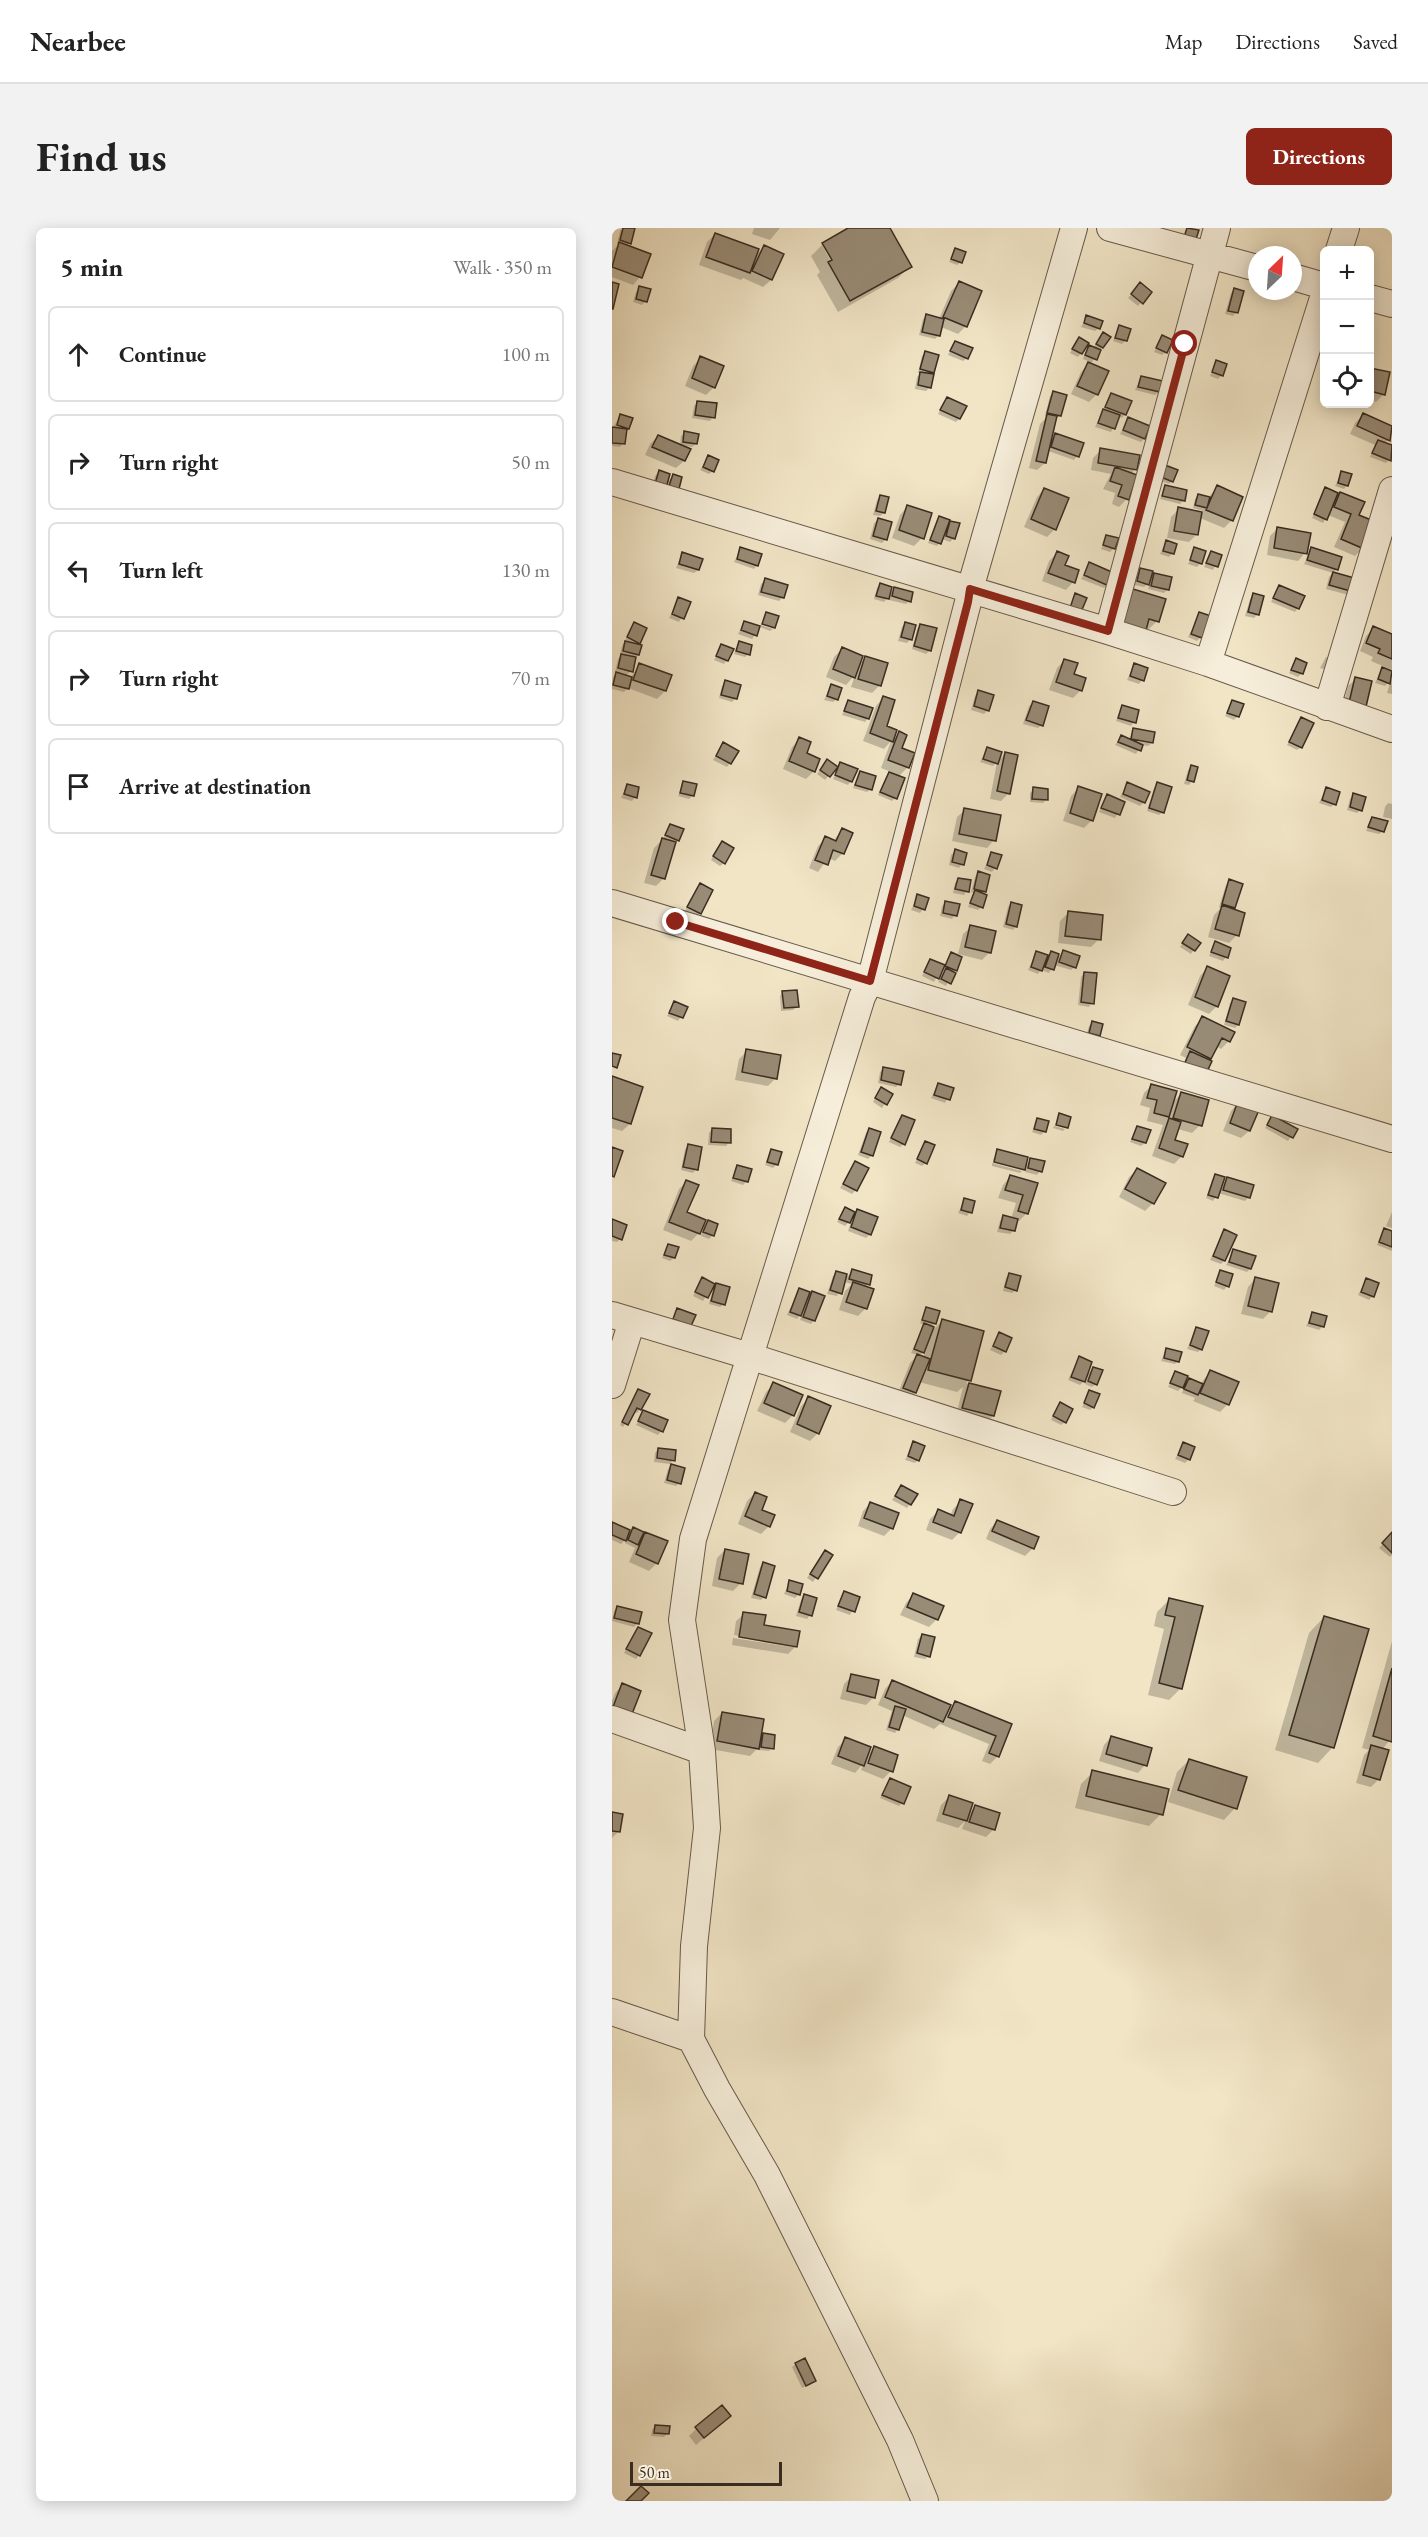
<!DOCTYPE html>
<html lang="en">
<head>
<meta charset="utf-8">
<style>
	body { margin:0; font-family:"EB Garamond",serif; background:#f2f2f2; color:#222 }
	.controls { position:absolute; right:18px; top:18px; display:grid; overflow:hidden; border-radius:9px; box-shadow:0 3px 15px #0003 }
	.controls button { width:54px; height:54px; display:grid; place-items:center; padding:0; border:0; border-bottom:2px solid #e0e0e0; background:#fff; color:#222; font:30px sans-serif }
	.compass { position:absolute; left:636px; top:18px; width:54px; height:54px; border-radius:50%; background:#fff; box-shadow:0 3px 15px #0003; rotate:25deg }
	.scale { position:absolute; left:18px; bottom:15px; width:152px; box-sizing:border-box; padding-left:6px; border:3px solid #392c21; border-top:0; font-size:16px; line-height:21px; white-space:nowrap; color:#392c21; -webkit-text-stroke:4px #f6eeda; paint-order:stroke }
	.stop { position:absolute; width:18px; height:18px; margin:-14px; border:4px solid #8f2418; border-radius:50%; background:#fff }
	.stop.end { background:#8f2418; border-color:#fff; box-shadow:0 2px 6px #0008 }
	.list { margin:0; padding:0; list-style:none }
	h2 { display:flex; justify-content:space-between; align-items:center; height:78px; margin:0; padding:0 24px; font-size:26px }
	h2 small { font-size:20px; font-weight:400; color:#767676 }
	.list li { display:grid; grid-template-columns:39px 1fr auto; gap:18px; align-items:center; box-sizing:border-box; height:96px; margin:0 12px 12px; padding:0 12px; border:2px solid #e0e0e0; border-radius:9px }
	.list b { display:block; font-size:22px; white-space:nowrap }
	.list em { font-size:20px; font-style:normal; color:#767676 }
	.icon { flex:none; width:33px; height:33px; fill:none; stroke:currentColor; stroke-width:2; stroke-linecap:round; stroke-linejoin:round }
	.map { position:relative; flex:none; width:780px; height:2273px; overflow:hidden; border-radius:9px }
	header { display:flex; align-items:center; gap:36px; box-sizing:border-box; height:84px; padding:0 30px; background:#fff; border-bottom:2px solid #e0e0e0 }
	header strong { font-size:28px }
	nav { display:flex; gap:33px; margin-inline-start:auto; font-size:21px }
	.intro { display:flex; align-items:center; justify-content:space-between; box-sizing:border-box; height:144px; padding:0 36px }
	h1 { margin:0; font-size:42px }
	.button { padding:15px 27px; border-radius:9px; background:#8f2418; color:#fff; font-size:21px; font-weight:700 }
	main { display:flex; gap:36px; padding:0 36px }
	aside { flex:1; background:#fff; border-radius:9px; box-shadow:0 3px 15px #0003 }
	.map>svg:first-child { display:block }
	.shadow { fill:#0003; fill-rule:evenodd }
	.building { fill:#998c77; stroke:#392c21; stroke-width:1.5 }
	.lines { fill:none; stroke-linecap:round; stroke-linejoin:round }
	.minor-casing { stroke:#675a4a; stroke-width:28 }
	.minor { stroke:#f6eeda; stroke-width:26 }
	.route { stroke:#8f2418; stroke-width:8 }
</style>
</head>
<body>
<header>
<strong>Nearbee</strong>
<nav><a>Map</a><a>Directions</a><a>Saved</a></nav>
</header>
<div class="intro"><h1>Find us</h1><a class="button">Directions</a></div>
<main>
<aside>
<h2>5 min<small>Walk · 350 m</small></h2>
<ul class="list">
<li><svg class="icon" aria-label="ahead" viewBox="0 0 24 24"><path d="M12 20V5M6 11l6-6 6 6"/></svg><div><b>Continue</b></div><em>100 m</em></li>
<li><svg class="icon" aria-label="right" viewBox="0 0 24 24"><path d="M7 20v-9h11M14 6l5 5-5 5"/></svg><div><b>Turn right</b></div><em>50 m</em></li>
<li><svg class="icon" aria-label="left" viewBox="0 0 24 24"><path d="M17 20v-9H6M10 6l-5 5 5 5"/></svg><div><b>Turn left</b></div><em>130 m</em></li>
<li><svg class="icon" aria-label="right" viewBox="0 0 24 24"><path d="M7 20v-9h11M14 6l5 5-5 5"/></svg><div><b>Turn right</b></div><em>70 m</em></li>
<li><svg class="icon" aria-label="arrive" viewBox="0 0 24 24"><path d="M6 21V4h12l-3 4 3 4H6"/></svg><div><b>Arrive at destination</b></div></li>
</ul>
</aside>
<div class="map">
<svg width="780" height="2273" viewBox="0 0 780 2273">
	<rect width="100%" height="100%" fill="#f1e5c6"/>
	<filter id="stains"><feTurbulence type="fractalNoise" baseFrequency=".00333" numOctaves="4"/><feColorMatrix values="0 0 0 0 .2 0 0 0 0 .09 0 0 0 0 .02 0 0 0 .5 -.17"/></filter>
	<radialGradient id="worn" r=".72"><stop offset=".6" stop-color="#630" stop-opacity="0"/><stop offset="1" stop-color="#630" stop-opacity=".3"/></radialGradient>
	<path class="shadow" d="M11 0H15L18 15 14 18 28 49 21 57 0 49V23L7 16H5L8 3Z
		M142 0H168L158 12 140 6Z
		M239 0H276L298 38 286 50 226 84 205 47 208 44 199 28 211 16ZM210 17H213L225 37 222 39Z
		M103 6 143 28 152 19 170 27 159 52 151 59 131 50 129 52 87 37 95 14Z
		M344 22 349 34 345 37 337 34Z
		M347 55 354 98 346 106 329 99 327 107 323 111 307 107 311 91 314 88 327 91 339 63Z
		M27 60 34 73 30 77 21 74 24 64Z
		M525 60 538 64 526 78 516 70Z
		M622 62 625 84 621 88 613 86 619 65Z
		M475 89 487 100 483 103 469 99Z
		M508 99 514 112 510 116 501 113Z
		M491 106 490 119 478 137 485 166 477 174 459 166 469 144 478 134 471 131 474 122 478 119 481 120Z
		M550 109 554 124 550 127 542 124Z
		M343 114 355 130 351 133 336 127Z
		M464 115 469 125 466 129 458 125Z
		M313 125 321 144 318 147V159L314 163 303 161 305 149 309 145H306L310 128Z
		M89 130 102 159 94 167 73 158 81 138Z
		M605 134 610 147 606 151 598 148Z
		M758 141 777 146 772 166 764 174 758 172Z
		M529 150 547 164 543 167 523 162Z
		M442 165 448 188 443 191 438 213 444 207 465 228 462 232 436 223 433 235 425 242 417 240 428 196 435 189 433 188 438 168Z
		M499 166 513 186 510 190 506 188 499 204 483 199Z
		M335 170 347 191 344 194 326 186Z
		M86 174 101 189 98 193 80 190 82 178Z
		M751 187 780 200V205L773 216 780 219V227L774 235 758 229 763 217 738 206 743 195Z
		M8 188 16 200 13 203 11 215 8 219 0 218V201Z
		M517 191 532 211 529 214 508 206Z
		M73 205 84 216 80 219 70 217 77 222 72 233 64 240 33 227 38 216 46 208 68 218 69 208Z
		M489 222 524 241 518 246 515 271 507 279 500 276 503 265 491 261 499 246 479 242 481 230Z
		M97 229 101 243 97 246 88 242Z
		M550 242 560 253 557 256 546 252Z
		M47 244 54 255 61 248 69 250 55 261 56 256 49 262 40 260 43 248Z
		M730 244 735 257 732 261 723 258Z
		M554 258 571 273 568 276 548 271Z
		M605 259 620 292 612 300 588 290 585 306 577 314 555 310 559 289 567 281 590 285 591 283 581 280 583 271 586 267 596 270Z
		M432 261 443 301 435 309 412 299 425 269Z
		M713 261 722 272 729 265 745 288 751 320 743 328 722 319 733 294 716 287 711 295 700 290Z
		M269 268 272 285 268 288 261 287 265 272Z
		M295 279 310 310 302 318 280 310 288 287Z
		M327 289 346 296 342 310 338 314 330 311 325 318 316 315Z
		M266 292 274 311 270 315 258 311 262 295Z
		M666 300 693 325 686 333 655 327 658 308Z
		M495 308 502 320 498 324 489 321Z
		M554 314 561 325 557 329 548 326Z
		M129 321 145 337 142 341 122 334Z
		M583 321 589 335 585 339 576 336Z
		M700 321 725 341 721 345 741 364 737 367 714 361 717 349 721 345 692 336Z
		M599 324 608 328 601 342 592 339Z
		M445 325 461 354 454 362 430 353 437 333Z
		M70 326 86 342 82 345 64 340Z
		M478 336 495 357 492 360 469 351Z
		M528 342 537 351 542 346 556 361 552 365 536 361 538 354 532 359 522 357 525 345Z
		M153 352 171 369 167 373 146 367 149 356Z
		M268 357 276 367 283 361 297 373 294 376 277 372 278 367 272 374 262 371 265 360Z
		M667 359 686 380 683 384 659 374Z
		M522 363 545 393 537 401 533 400 524 413 514 371Z
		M641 367 646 386 642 390 633 388 638 371Z
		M67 371 77 375 67 394 57 390Z
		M588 386 589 409 585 413 576 409Z
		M132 395 143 407 140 411 126 406Z
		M294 395 302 398 298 412 295 415 286 413 290 399Z
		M22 396 27 415 24 418 26 427 22 430 19 443 14 448 18 450 28 437 53 463 45 471 16 460 12 464 0 461 1 449 6 444H3L6 431 10 427H8L10 418Z
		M148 397 161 401 158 403 148 399Z
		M309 397 318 422 314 426 300 421 305 401Z
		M762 400 780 408V442L759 433 761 429 748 423 754 408Z
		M128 414 136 426 133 429 122 426Z
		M110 418 115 432 112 436 102 432Z
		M230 421 246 437 254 430 268 457 260 465 239 459 243 447 234 457 214 449 222 429Z
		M714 429 724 431 718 443 708 440Z
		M453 432 469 462 461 470 437 462 445 440Z
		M684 432 690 445 686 449 677 445Z
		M522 437 530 452 527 456 515 452Z
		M770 441 780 443 777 455 780 452V466L775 465 779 452 773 458 763 455Z
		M744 451 758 454 729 487 736 458Z
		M113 454 124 470 120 474 107 470 110 458Z
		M219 458 225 471 221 474 212 472Z
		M366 464 376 482 372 486 359 482 363 468Z
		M271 470 273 499 280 513 287 505 288 521 296 539 286 549 283 570 280 573 266 567 274 549 279 544 269 540 279 513 272 521 251 513 264 478Z
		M237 473 256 490 253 494 230 487Z
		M621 474 626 488 622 492 613 488Z
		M421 475 429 497 426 500 411 496 417 478Z
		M510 479 522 494 519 498 504 493Z
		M689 491V519L685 522 675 517Z
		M521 502 540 515 536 518 529 517 524 526 503 517 509 509 517 512Z
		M188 511 202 543 194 551 171 541 180 519Z
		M111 516 118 535 115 539 101 532Z
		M375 521 385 534 393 526 397 565 389 573 378 571 385 534 381 538 368 534Z
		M229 536 239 553 236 557 221 551Z
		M212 537 223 540 213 552 205 546Z
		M580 538V553L577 557 572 556 576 542Z
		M248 545 259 561 255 564 241 560Z
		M72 555 80 568 77 571 66 568Z
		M515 556 532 574 528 578 508 569Z
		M546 556 551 584 547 587 535 583 542 560Z
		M15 557 23 569 20 573 9 570Z
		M467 560 480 592 472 600 451 593 459 568Z
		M422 561 434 572 431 575 418 574V565Z
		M714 561 722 576 719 579 707 575Z
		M742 567 748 582 745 585 735 582 738 571Z
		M495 568 511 575 503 590 487 584Z
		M776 575 780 576V591L771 589 773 579Z
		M353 582 382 612 375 620 340 613 345 589Z
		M760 590 771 603 767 606 754 603Z
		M58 598 66 612 62 616 52 650 44 658 32 655 42 620 51 611Z
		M230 602 231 625 223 633 216 630 206 644 197 640 206 618 214 610 221 613Z
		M107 618 112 635 108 638 99 632Z
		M343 623 350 636 347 640 337 637 339 627Z
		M380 625 383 640 380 644 372 641Z
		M366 645 373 663 370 666 369 679 366 682 356 679 362 665 359 664 363 649Z
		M346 651 355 663 352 667 341 665 343 655Z
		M618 653 622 679 619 682 625 707 617 715 596 709 602 687 609 680 607 679 614 657Z
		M88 657V685L84 689 73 683Z
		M306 668 311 681 308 685 299 682Z
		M334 674 343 687 340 691 328 688 330 678Z
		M399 676 404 698 401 702 391 699 396 679Z
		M456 685 487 711 479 719 446 715 448 693Z
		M359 699 378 724 370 732 346 726 351 706Z
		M573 711 587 715 579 726 568 719Z
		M603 715 614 729 611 733 597 728Z
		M439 724 444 732 451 724 463 739 459 742 442 737 437 745 429 742 426 746 416 742 424 725 435 729Z
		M339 726 343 742 334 758 326 754 333 743 329 741 322 754 310 748 318 733 332 739Z
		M595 740 605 778 597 786 576 777 588 748Z
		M472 745 480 775 477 779 466 777 469 749Z
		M171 764 185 779 181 782 169 783 168 768Z
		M621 772 626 797 623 800 612 797 618 775Z
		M63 775 74 780 66 793 55 788Z
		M591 790 617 813 609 821 604 818 596 833 569 840 574 830 568 827 583 798Z
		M480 795 487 808 483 811 474 809 477 798Z
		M135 823 164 850 156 858 123 852 127 831Z
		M272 841 287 856 284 859 266 855 268 844Z
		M0 850 18 896 10 903 0 900Z
		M326 856 340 861 333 875 319 870Z
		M540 857 560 875 569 866 588 897 580 905 566 901 561 913 570 928 562 936 540 928 551 897 535 893 538 880 528 877 532 865Z
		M266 865 279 867 270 880 261 874Z
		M626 875 645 882 637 903 629 910 611 903 619 883Z
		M290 888 292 916 288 919 277 914Z
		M660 889 684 901 676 913 653 900Z
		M426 892 433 903 429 907 420 904Z
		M442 898 453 901 451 903 441 900Z
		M525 899 533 915 529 918 518 914Z
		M100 901 117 914 114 918 96 917 97 905Z
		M257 902 260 927 256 931 246 927 254 905Z
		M313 915 314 935 310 938 303 935Z
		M77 918 84 941 81 945 69 942 73 921Z
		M160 922 165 936 161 940 153 937Z
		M386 922 413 938 419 931 428 943 425 947 413 944 414 938 411 941 381 932Z
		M243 935 244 962 240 966 228 960Z
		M380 935 410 943 408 945 380 938Z
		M126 938 135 953 131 957 119 953Z
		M525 942 541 975 533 983 507 969 517 949Z
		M603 948 608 958 615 951 637 969 633 973 606 965 601 973 594 970 600 952Z
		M398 949 424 956 415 985 407 993 404 992 401 1003 398 1006 385 1004 388 993 391 989 399 991 404 975 386 970 391 957Z
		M75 953 73 985 89 1001 96 994 101 1007 97 1011 89 1008 91 1001 79 1013 51 1002 67 961Z
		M353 971 358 984 355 988 346 985Z
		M233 981 243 985 245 983 258 1006 254 1010 236 1003 240 991 233 998 225 994Z
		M780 984V1000L774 998Z
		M0 993 8 1011 5 1014 0 1013Z
		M773 1002 780 1005V1023L765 1017Z
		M613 1003 612 1033 609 1036 598 1032Z
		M56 1017 62 1030 58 1033 50 1030Z
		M622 1023 638 1041 635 1044 614 1037Z
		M240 1043 256 1056 253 1059 254 1080 246 1088 227 1082 233 1063 240 1056 232 1054 225 1068 215 1066 221 1048 224 1045 236 1048Z
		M609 1044 615 1058 612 1062 602 1058Z
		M398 1046 404 1062 400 1065 391 1063 394 1050Z
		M91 1051 101 1056 91 1073 81 1068Z
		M643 1051 659 1083 651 1091 629 1086 636 1059Z
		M754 1052 761 1068 757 1072 746 1067Z
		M105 1057 112 1076 108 1079 97 1076 101 1061Z
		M187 1062 193 1072 200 1065 202 1092 199 1096 188 1092 191 1084 185 1091 175 1087Z
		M315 1081 323 1095 319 1099 322 1101 330 1093 357 1152 354 1155 387 1164 381 1188 373 1196 344 1188 351 1159 345 1164 307 1154 303 1165 295 1172 285 1168 298 1135 306 1127 299 1125 312 1097 308 1095ZM314 1121 311 1130 307 1128Z
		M701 1085 711 1098 707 1102 694 1098Z
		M584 1101 589 1121 586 1124 575 1121Z
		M387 1106 393 1123 389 1127 378 1122Z
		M554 1121 566 1133 563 1136 549 1133Z
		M467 1130 473 1149 481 1140 484 1156 480 1159 473 1156 476 1149 468 1157 456 1152Z
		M598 1144 616 1176 608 1184 581 1173 583 1170 570 1165 573 1156 566 1163 556 1159 563 1145 570 1159 577 1151 588 1156Z
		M162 1156 181 1187 173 1195 145 1183 154 1164Z
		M27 1163 28 1181 25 1185 21 1183 11 1199 8 1197Z
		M478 1164 481 1179 478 1182 470 1179Z
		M197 1170 206 1205 198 1213 178 1204 189 1178Z
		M445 1180 453 1194 449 1197 439 1192Z
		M32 1184 49 1203 46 1207 24 1197Z
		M302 1215 306 1232 303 1235 293 1232Z
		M572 1216 577 1231 573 1235 563 1231Z
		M46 1221 61 1232 58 1236 42 1234 43 1225Z
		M60 1238 67 1255 64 1258 52 1255 56 1241Z
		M289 1259 298 1276 295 1280 280 1272Z
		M143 1265 148 1282 157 1298 149 1306 126 1296 135 1273Z
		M349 1273 348 1304 340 1312 314 1302 318 1291 326 1283 338 1288 341 1281Z
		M259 1275 280 1300 272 1308 246 1298 251 1283Z
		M385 1293 421 1320 413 1328 374 1311 378 1301Z
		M0 1296 14 1309 22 1301 27 1313 34 1306 45 1335 37 1343 17 1334 23 1320 13 1315 17 1308 9 1316 0 1312Z
		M780 1306V1327L778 1329 767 1320Z
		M113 1322 129 1355 121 1363 100 1358 105 1330Z
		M210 1327H219L201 1354 195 1350Z
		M151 1336 152 1369 149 1372 139 1370 148 1339Z
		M178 1354 187 1366 183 1370 172 1366Z
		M232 1365 246 1370 238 1387 224 1382Z
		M301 1367 325 1391 317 1399 288 1387 294 1375Z
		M193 1368 198 1387 195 1391 184 1388 189 1372Z
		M557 1372 589 1380 569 1460 557 1472 536 1467 552 1401 542 1398 545 1384Z
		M5 1380 26 1395 22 1399 0 1393 2 1383Z
		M132 1386 150 1398 184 1418 176 1426 120 1417 121 1410 180 1419V1416L122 1407 124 1393Z
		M712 1389 721 1519 706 1535 663 1522 697 1405Z
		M26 1400 27 1427 24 1431 12 1425Z
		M310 1407 317 1428 313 1431 302 1429 306 1411Z
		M780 1413V1509L770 1522 767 1551 759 1559 744 1555 752 1527 757 1522 750 1520Z
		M240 1448 262 1469 254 1477 228 1471 232 1456Z
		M280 1453 339 1479 343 1474 398 1497 386 1528 378 1536 370 1533 377 1516 328 1496 322 1501 290 1487 286 1501 283 1505 274 1502 280 1483 266 1477 273 1461Z
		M11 1457 0 1489V1473L3 1465Z
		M110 1485 147 1511 152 1507 160 1520 157 1523 146 1522V1520L138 1528 98 1521 102 1493Z
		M499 1509 533 1537 526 1545 487 1533 492 1517Z
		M234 1511 254 1528 262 1520 279 1543 271 1551 249 1542 251 1536 243 1545 219 1536 226 1519Z
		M577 1532 623 1580 612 1592 556 1574 565 1544Z
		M481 1544 549 1586 537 1598 463 1580 469 1556Z
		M278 1552 290 1575 287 1578 268 1570Z
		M337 1569 356 1586 363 1579 382 1601 374 1609 350 1601 353 1593 346 1600 324 1593 329 1577Z
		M0 1586 6 1604 0 1610Z
		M184 2136 202 2153 199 2156 190 2160 180 2139Z
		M109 2195 84 2217 77 2208 84 2201Z
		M43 2198 56 2205 52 2209 39 2208 40 2202Z"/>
	<path class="building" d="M11 0H23L19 16 8 12Z
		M236 0H278L300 39 238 73 216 34 220 32 210 15Z
		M575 0 587 2 583 14 572 9Z
		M103 5 147 21 138 45 94 29Z
		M7 14 39 26 30 50 0 39Z
		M152 17 172 26 160 52 140 43Z
		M343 20 354 24 350 35 339 31Z
		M347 53 370 63 355 99 331 89Z
		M0 54 7 56 1 81H0Z
		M528 54 540 64 531 76 519 66Z
		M27 58 39 61 35 74 24 71Z
		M622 60 632 63 626 85 616 83Z
		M314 86 332 91 328 108 310 104Z
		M474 87 491 93 488 101 472 95Z
		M507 97 519 101 515 113 503 110Z
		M491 104 499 109 491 120 484 116Z
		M550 107 561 112 555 125 544 120Z
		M467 109 477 115 470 126 460 121Z
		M343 113 361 120 356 131 338 123Z
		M477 117 489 122 485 132 473 127Z
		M313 123 327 127 322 145 308 141Z
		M88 128 112 138 103 160 80 150Z
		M604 132 615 136 611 148 600 144Z
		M476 134 497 143 486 167 465 158Z
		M758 140 778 144 773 167 758 163Z
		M308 144 322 146 319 160 306 157Z
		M529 148 551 153 548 164 526 159Z
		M441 163 455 167 449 188 435 185Z
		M499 165 520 173 514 187 493 179Z
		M335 169 355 178 348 191 328 182Z
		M85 173 105 175 103 190 83 187Z
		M491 181 508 187 503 201 486 195Z
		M751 185 780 198 778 213 745 198Z
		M8 186 21 190 17 201 5 197Z
		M435 186 445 188 434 235 424 233Z
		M516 189 538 198 533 211 511 202Z
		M0 199 15 201 13 216 0 215Z
		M72 203 87 206 85 216 71 214Z
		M443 205 472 215 467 229 439 219Z
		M46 207 79 221 73 233 40 219Z
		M766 212 780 217 779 233 760 225Z
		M488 220 528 227 525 242 486 235Z
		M96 227 107 232 102 244 91 239Z
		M553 237 566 242 561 254 549 249Z
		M503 239 525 247 517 272 506 268 510 257 498 253Z
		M47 242 58 246 54 260 43 256Z
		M729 243 740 246 736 258 726 255Z
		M61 246 70 249 67 261 57 258Z
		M553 257 575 262 573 273 550 268Z
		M605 257 631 269 621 293 594 282Z
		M713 259 726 265 715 292 702 286Z
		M432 260 457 270 444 302 419 291Z
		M728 264 753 274 747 287 764 294 752 321 729 311 739 286 722 279Z
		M586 266 598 269 595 280 583 277Z
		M268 267 277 269 273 285 264 283Z
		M295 277 320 285 312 311 287 302Z
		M566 279 590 284 586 307 562 303Z
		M327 288 338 292 329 316 318 312Z
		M266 290 280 294 275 312 261 308Z
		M338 293 348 295 343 311 334 308Z
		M665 299 699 305 695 326 662 320Z
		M494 307 507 310 503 321 491 317Z
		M554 312 565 316 562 326 551 323Z
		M128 319 150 326 146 338 125 331Z
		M582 319 594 323 590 336 578 332Z
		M699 319 730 329 726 342 695 332Z
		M445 323 457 328 453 337 467 342 463 355 436 345Z
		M599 323 610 327 606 339 594 335Z
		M70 324 91 331 87 342 67 336Z
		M477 334 502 345 497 358 472 347Z
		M528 340 541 343 537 357 525 353Z
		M721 344 746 351 742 364 717 357Z
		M542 345 560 349 557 362 539 358Z
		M153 350 176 357 172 370 149 364Z
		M268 355 280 359 277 371 264 368Z
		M667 357 693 368 687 381 661 370Z
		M282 359 301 364 299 374 280 368Z
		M521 361 554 371 547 394 537 391 533 406 510 398Z
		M463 365 475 370 469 384 458 380Z
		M641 365 652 368 647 387 636 384Z
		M66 369 79 374 72 391 60 386Z
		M154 384 167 388 163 400 150 396Z
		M587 384 599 388 590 410 579 406Z
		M132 393 148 398 145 408 129 402Z
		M22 394 35 400 28 416 15 409Z
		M293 394 304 397 300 412 289 409Z
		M308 396 325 400 319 423 302 418Z
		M761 398 780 406V431L766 425 768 421 754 415Z
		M13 413 30 417 27 427 11 423Z
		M127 413 140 417 138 427 124 423Z
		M109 416 122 421 116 433 104 428Z
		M230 419 251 428 243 450 221 441Z
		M9 426 24 429 21 444 6 440Z
		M253 428 276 435 269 458 246 451Z
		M684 430 695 435 691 446 679 442Z
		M452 431 466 435 462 446 474 450 470 463 444 454Z
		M27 435 60 447 54 463 21 452Z
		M522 435 536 440 532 453 518 448Z
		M770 439 780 443 778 456 766 451Z
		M4 444 20 449 17 461 1 457Z
		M743 449 760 453 753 483 736 479Z
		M113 452 129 457 125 471 109 467Z
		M219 456 230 460 226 472 215 468Z
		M366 462 382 467 377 483 362 478Z
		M271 468 283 472 275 498 285 502 281 514 258 505Z
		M236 472 261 480 257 491 232 483Z
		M620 472 632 476 627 489 615 485Z
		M421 473 437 478 431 498 414 492Z
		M510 477 527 482 524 495 506 490Z
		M689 489 702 495 690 520 677 514Z
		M521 500 543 504 541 515 519 511Z
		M287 503 295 507 290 520 303 525 297 540 276 532Z
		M509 507 531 517 529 523 506 514Z
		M187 509 199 514 195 525 208 531 203 544 177 533Z
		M111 514 127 523 119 536 104 528Z
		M375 519 390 524 386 536 371 531Z
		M393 524 406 527 398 566 385 563Z
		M215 531 226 539 218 549 208 542Z
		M228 534 246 541 240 554 223 547Z
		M579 537 586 539 582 554 575 552Z
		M248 543 264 548 260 562 243 557Z
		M277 544 293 550 285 571 268 564Z
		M71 553 85 556 82 568 68 565Z
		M515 554 538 564 533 575 511 566Z
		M545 554 560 559 552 585 537 580Z
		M15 556 27 559 25 570 12 566Z
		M466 558 490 566 481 593 458 585Z
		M421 559 436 561V572L420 571Z
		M714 559 728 564 724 577 710 572Z
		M741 565 754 569 750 583 738 579Z
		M495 566 513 574 508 587 489 580Z
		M352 580 389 587 384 613 347 606Z
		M760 589 776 593 772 604 756 599Z
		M58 596 72 601 67 613 53 607Z
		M230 600 241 605 232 626 221 622 216 637 203 632 213 608 224 613Z
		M50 610 64 614 53 651 39 647Z
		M110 613 122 620 113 636 101 628Z
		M343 621 355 625 352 637 340 634Z
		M379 624 390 627 385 641 375 637Z
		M366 643 378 647 374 664 362 661Z
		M346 650 359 652 357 664 343 661Z
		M617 651 631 656 623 680 610 676Z
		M88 655 101 662 89 686 75 679Z
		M363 662 375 667 371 680 358 675Z
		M305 666 317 670 313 682 302 678Z
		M333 673 348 676 345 688 331 685Z
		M399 674 410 677 405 699 394 696Z
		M610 677 633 685 627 708 603 701Z
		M456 683 491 687 489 712 453 708Z
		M358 697 384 703 379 725 353 719Z
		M576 706 589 715 583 723 570 715Z
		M603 713 619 720 616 730 599 724Z
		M451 722 468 728 464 740 447 734Z
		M424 723 436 727 430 743 419 739Z
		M439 723 447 726 442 742 433 739Z
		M339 724 350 729 345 743 333 738Z
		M318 731 333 737 327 751 312 744Z
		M595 738 618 748 606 779 583 769Z
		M334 740 344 745 339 756 329 751Z
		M472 744 485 745 482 776 469 774Z
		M185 762 187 779 172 780 170 763Z
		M621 770 634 774 627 797 614 793Z
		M62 773 76 779 71 790 57 785Z
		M590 788 623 804 618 814 610 810 599 831 575 819Z
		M480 793 491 796 488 808 477 805Z
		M134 821 169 827 165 851 130 844Z
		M578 823 600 833 594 846 572 837Z
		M0 825 9 827 5 840 0 838Z
		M271 839 292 843 289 857 269 852Z
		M0 848 31 859 19 896 0 890Z
		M326 855 342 860 338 872 322 867Z
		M539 856 565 863 557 889 542 885 545 872 535 870Z
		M269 859 281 866 275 877 263 870Z
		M569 864 597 872 590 898 561 890Z
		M626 873 647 882 638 903 618 895Z
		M447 885 459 889 456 900 444 897Z
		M290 887 303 892 293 917 279 910Z
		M660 887 686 901 681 910 655 897Z
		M425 890 437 893 434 904 422 901Z
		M557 890 569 894 563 912 576 916 571 929 547 920Z
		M525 898 539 902 534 915 520 911Z
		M100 900 119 901V915L99 914Z
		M257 900 269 904 261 928 249 924Z
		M313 913 323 917 315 936 305 931Z
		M76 916 90 919 86 942 71 939Z
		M0 919 11 923 2 949 0 948Z
		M159 921 170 924 166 937 155 934Z
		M385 921 416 929 413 942 382 934Z
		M418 930 433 933 430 944 416 940Z
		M243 933 257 940 245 963 231 956Z
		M125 937 140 941 136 954 121 950Z
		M525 940 554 955 542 976 513 961Z
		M603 946 613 949 606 970 596 967Z
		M398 947 426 955 416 986 406 983 411 967 393 962Z
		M615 949 642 957 638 970 611 962Z
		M74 952 87 957 75 984 94 992 88 1006 57 994Z
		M352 970 363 973 360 985 349 982Z
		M233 979 243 984 238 995 227 991Z
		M245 981 266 989 259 1007 239 999Z
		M391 987 406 991 403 1003 388 1000Z
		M0 991 15 997 10 1012 0 1008Z
		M96 992 106 996 102 1008 91 1004Z
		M772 1000 780 1003V1019L767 1014Z
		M612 1001 625 1007 613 1033 601 1028Z
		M56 1016 67 1019 63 1030 52 1027Z
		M621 1021 644 1028 639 1041 617 1034Z
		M240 1041 260 1047 258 1057 237 1051Z
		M608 1042 621 1046 617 1059 604 1054Z
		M224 1043 235 1046 230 1066 218 1062Z
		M397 1045 409 1048 405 1063 393 1059Z
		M90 1049 103 1056 96 1070 83 1064Z
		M643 1049 667 1055 660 1084 636 1078Z
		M754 1050 767 1055 762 1069 749 1064Z
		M241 1054 262 1061 255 1081 234 1074Z
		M104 1055 118 1059 113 1077 99 1073Z
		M187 1060 198 1064 189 1088 178 1084Z
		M200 1063 213 1068 203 1093 191 1089Z
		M314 1079 328 1083 324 1096 310 1092Z
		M65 1080 84 1087 79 1098 61 1091Z
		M700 1084 715 1088 712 1099 697 1095Z
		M330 1091 372 1103 359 1153 316 1142Z
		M312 1095 322 1099 312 1125 302 1121Z
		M584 1099 597 1103 590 1122 578 1117Z
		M387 1104 400 1110 394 1124 381 1118Z
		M554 1120 570 1124 567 1134 552 1130Z
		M305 1126 318 1131 304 1165 291 1160Z
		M467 1128 480 1134 473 1154 459 1149Z
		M481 1139 491 1142 485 1157 476 1153Z
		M598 1142 627 1154 617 1177 588 1165Z
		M563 1143 576 1148 571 1160 558 1155Z
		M577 1150 591 1156 586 1167 572 1161Z
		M161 1154 191 1167 182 1188 152 1175Z
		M357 1155 389 1163 382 1188 350 1180Z
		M26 1161 38 1166 29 1182 25 1180 16 1197 10 1194Z
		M477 1162 488 1166 482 1180 472 1175Z
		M196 1168 219 1178 207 1206 185 1196Z
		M448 1174 461 1181 454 1195 441 1188Z
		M31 1182 56 1192 51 1204 26 1193Z
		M301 1213 313 1218 307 1233 296 1228Z
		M571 1214 583 1219 578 1232 566 1227Z
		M46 1220 64 1222 63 1233 45 1230Z
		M59 1236 73 1240 69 1256 55 1252Z
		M289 1257 306 1266 299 1277 283 1268Z
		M143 1264 155 1269 150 1282 163 1287 158 1299 133 1288Z
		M348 1271 361 1276 349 1305 321 1294 326 1281 342 1288Z
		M258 1274 287 1285 281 1301 252 1290Z
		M385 1292 427 1309 422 1321 380 1303Z
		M0 1294 18 1302 14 1313 0 1307Z
		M21 1299 32 1304 26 1317 16 1312Z
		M33 1304 56 1313 46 1336 24 1326Z
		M780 1304V1325L770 1315Z
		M113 1321 137 1326 131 1356 107 1351Z
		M213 1322 221 1327 206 1351 198 1346Z
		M151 1334 163 1338 154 1370 142 1366Z
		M177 1352 191 1356 188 1367 175 1363Z
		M232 1363 248 1369 243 1384 226 1378Z
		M301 1365 332 1378 326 1392 295 1379Z
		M192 1366 205 1370 200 1388 187 1384Z
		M557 1370 591 1378 570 1461 547 1455 563 1389 553 1387Z
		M5 1378 30 1384 27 1396 2 1390Z
		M131 1384 154 1387 152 1397 188 1403 185 1419 127 1409Z
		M712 1388 757 1401 722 1520 677 1507Z
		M26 1399 40 1405 28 1428 14 1421Z
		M310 1406 323 1409 318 1429 305 1425Z
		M780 1440V1514L761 1508Z
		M239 1446 267 1452 263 1470 235 1463Z
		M280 1452 339 1477 331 1494 273 1469Z
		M10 1455 29 1463 20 1486 1 1479Z
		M343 1473 400 1496 387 1529 377 1525 384 1508 336 1489Z
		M283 1478 294 1481 287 1502 277 1499Z
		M110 1484 152 1491 147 1521 105 1513Z
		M151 1505 163 1507 162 1521 149 1519Z
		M499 1508 540 1520 535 1538 494 1526Z
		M233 1509 259 1519 252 1538 226 1528Z
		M759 1517 777 1522 768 1552 751 1547Z
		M262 1518 286 1527 281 1544 256 1535Z
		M577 1531 635 1549 625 1581 566 1562Z
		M480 1542 557 1561 551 1587 474 1568Z
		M278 1550 299 1559 292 1576 270 1567Z
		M337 1567 361 1575 355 1593 331 1586Z
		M363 1577 388 1585 383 1602 357 1594Z
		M0 1584 11 1586 8 1604 0 1603Z
		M193 2130 204 2153 194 2158 183 2135Z
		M110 2177 119 2188 92 2210 83 2199Z
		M43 2197 58 2198 57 2206 42 2205Z
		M29 2258 37 2265 29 2273H14Z"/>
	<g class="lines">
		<g class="minor-casing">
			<path id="minor" d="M498 0 645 40
				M727 22 734 0
				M681 49 712 58
				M758 70 780 76
				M0 254 496 403 596 435 780 501
				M496 403 605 0
				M596 435 712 67
				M715 479 780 262
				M0 675 780 911
				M0 1087 137 1128 561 1264
				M0 1157 20 1093
				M0 1491 90 1523
				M0 1784 79 1811
				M313 2273 288 2212 155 1947 105 1861 79 1811 82 1718 95 1600 90 1523 70 1392 81 1311 250 769 258 753 356 374 358 361 462 0"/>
		</g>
		<use href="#minor" class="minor"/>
	</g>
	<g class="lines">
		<path class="route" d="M64 694 258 753 356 374 358 361 496 403 573 116"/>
	</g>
	<rect width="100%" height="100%" filter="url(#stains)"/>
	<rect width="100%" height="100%" fill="url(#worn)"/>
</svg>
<div class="controls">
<button>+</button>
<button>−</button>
<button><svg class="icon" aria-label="locate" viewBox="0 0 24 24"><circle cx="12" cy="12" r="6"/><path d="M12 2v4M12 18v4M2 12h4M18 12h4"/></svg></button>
</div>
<svg class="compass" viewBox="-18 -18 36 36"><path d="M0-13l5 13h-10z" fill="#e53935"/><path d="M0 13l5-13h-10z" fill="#767676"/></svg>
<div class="scale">50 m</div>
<div class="stop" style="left:573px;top:116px"></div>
<div class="stop end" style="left:64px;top:694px"></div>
</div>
</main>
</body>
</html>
